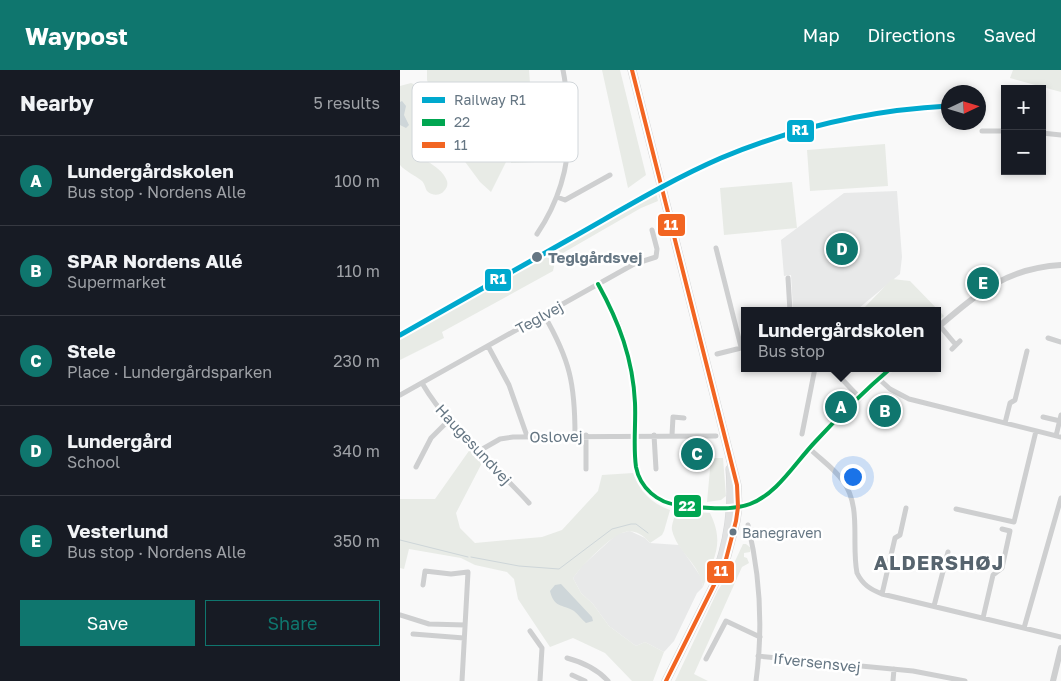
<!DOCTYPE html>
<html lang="en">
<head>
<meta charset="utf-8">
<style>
	body { margin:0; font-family:"Golos Text",sans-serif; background:#242831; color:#f1f3f6 }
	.controls { position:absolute; right:15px; top:15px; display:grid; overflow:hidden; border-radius:0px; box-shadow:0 2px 8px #0003 }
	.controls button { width:45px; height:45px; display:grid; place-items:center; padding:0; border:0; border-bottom:1px solid #363941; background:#171b24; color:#f1f3f6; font:25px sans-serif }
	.compass { position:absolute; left:541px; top:15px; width:45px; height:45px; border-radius:50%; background:#171b24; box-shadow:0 2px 8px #0003; rotate:86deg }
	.you { position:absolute; left:452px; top:406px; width:18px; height:18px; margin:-12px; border:4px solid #fff; border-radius:50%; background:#1a73e8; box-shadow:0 0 0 8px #1a73e833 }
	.badge { display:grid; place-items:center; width:32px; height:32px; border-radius:50%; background:#0f766e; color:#fff; font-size:16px; font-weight:700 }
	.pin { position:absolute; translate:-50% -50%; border:2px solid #fff; box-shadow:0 1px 5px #0006 }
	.popup { position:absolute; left:341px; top:237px; width:200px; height:65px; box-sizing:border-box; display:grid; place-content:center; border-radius:0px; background:#171b24; filter:drop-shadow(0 1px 4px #0005); font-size:16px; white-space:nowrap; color:#9ea1a6 }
	.popup b { font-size:19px; color:#f1f3f6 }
	.popup::after { content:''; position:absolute; left:50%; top:100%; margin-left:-10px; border:10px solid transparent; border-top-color:#171b24 }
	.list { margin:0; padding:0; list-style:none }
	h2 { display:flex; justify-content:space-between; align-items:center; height:65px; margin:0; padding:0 20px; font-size:21px }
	h2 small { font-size:16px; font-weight:400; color:#9ea1a6 }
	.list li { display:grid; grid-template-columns:32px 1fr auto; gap:15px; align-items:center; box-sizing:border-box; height:90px; padding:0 20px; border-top:1px solid #363941 }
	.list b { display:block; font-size:19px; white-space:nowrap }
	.list p { margin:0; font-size:16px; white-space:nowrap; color:#9ea1a6 }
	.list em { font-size:16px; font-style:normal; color:#9ea1a6 }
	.actions { display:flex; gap:10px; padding:15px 20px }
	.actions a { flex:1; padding:11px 0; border:1px solid #0f766e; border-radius:0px; text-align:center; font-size:18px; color:#0f766e }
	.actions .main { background:#0f766e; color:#fff }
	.map { position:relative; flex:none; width:661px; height:611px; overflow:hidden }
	header { display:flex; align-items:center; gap:30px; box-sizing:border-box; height:70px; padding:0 25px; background:#0f766e; color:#fff }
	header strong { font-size:24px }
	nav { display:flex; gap:28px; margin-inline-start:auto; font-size:18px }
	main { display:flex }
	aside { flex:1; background:#171b24 }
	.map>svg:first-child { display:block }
	.built { fill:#e8e9e9 }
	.green { fill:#e8ebe6 }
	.water { fill:#ced6d9 }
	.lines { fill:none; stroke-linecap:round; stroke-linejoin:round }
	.stream { stroke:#ced6d9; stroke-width:1 }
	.primary-casing { stroke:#d5d6d7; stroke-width:9 }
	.minor { stroke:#cecfd0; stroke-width:5 }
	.tertiary { stroke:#cecfd0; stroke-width:6 }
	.primary { stroke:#e1e2e2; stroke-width:8 }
	.bus-1-casing { stroke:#fff; stroke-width:8 }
	.bus-2-casing { stroke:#fff; stroke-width:8 }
	.bus-1 { stroke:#00a651; stroke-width:4 }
	.bus-2 { stroke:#f26522; stroke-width:4 }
	.rail-1-casing { stroke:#fff; stroke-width:9 }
	.rail-1 { stroke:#00a9ce; stroke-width:5 }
	.stop-dot { fill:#657683; stroke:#fff; stroke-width:2 }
	.labels { text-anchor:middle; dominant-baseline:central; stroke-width:5; stroke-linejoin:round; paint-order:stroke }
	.bus-label { font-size:14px; fill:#657683; stroke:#fff; text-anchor:start }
	.stop-label { font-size:15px; font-weight:bold; fill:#657683; stroke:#fff; text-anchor:start }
	.street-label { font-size:15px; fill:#657683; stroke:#fff }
	.district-label { font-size:20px; font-weight:bold; letter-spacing:1px; fill:#57646e; stroke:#fff }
	.key { fill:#fff; stroke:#d1d6da; stroke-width:1 }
	.key-label { font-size:14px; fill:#657683 }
	.line-badge { stroke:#fff; stroke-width:2 }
	.badge-label { font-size:14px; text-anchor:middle; font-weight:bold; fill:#fff }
</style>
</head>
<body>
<header>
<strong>Waypost</strong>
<nav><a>Map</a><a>Directions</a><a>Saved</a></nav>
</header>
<main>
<aside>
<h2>Nearby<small>5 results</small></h2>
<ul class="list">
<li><span class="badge">A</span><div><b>Lundergårdskolen</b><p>Bus stop · Nordens Alle</p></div><em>100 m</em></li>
<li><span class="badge">B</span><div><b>SPAR Nordens Allé</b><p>Supermarket</p></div><em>110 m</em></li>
<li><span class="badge">C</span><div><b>Stele</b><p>Place · Lundergårdsparken</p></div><em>230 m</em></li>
<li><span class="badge">D</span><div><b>Lundergård</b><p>School</p></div><em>340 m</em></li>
<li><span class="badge">E</span><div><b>Vesterlund</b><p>Bus stop · Nordens Alle</p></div><em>350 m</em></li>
</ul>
<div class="actions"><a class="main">Save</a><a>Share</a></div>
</aside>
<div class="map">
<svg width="661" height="611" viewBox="0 0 661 611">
	<rect width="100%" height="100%" fill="#f9f9f9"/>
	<path class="built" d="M497 121 502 187 500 204 459 238 393 239 391 205 384 206 381 170 444 123Z
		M230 461 245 468 250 473 279 475 301 507 303 517 297 523 274 571 264 582 245 572 236 576 209 556 193 534 181 523 173 508 182 496 217 464Z"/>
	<path class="green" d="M27 0H129L136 92 111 93V82L91 122 80 112 46 66 68 57 56 18 32 23 27 10Z
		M202 0H220L246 105 228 118Z
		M613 0H661V22L610 8Z
		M11 13 21 17 31 49 32 55 15 63C7 92 39 89 47 111 48 114 47 118 44 121 40 126 32 126 27 121 25 118 25 114 22 111 15 105 6 102 0 95V16Z
		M485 74 488 116 410 121 407 80Z
		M392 112 397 158 324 165 320 118Z
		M256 123 258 131 241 138 156 187 153 201 42 262 44 268 0 290V270Z
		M492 209 510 211 544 246 537 252V241H462L461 239H463Z
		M71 378 83 391 56 443 60 458 75 473 142 467 162 460 198 421 202 405 233 403C240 422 251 433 270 440L264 461 262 465 250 473C231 451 217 464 200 479 190 488 181 497 173 508L181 523 193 534 209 556 236 576 245 572 264 582 253 611H232L205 583 173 568 150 577 118 529 114 509 107 502 75 495 61 488 9 479 4 499 0 498V429H35Z
		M311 388H323L326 426 321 430 307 432Z
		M276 441 310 443C325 474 314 487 303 517 300 494 277 482 272 460 271 455 275 447 276 441Z
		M343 474H346L351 478 350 482 344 483V487L347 488 349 493 342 497 294 604 308 611H275L318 520 329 504Z"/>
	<path class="water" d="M2 31 6 36 4 45 9 55 6 58 0 55V32Z
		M161 514 192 547 193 551 186 553C182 550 178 544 174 541 162 534 154 538 150 521L155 515Z"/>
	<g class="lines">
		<path class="stream" d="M0 470 68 487
			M71 487 119 496 159 499 212 459 231 454H236L248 463"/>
		<g class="primary-casing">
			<path id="primary" d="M232 0 337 415 338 437 336 451 325 493 266 611
				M318 499C329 467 333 433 330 399"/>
		</g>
		<path class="minor" d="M582 61H605
			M642 63 661 65
			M157 127 165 130 210 105
			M137 164C162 127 172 87 168 42 167 28 166 14 163 0
			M316 178 341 277
			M388 208 390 241
			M198 214C205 227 212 239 218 252 236 296 235 343 235 390 242 442 291 439 332 437
			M144 245C170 290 175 314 175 365
			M540 256 556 275
			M648 268 661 272
			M88 276 109 315 127 366
			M552 279 560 271
			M317 284 345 277
			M429 298 437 304 459 327
			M479 309 490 319 509 329 661 367
			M22 313C48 358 94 394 129 433
			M0 325 234 194 256 187 257 179 252 160
			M643 347 660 351
			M605 353 610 333 615 330 627 281
			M402 364 415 298
			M186 365V399
			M254 365 256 399
			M272 365 273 347 284 348
			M656 366 661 345
			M409 378C420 389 434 398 443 411 462 437 451 473 457 503 463 515 470 519 482 524L661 567
			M79 381 100 369 113 367 316 366
			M16 397 31 368 49 350
			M556 439 614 452 636 361
			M348 455C360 505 363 559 356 611
			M23 515 25 501 51 504 68 502 62 611
			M482 524 495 468 500 465 506 438
			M534 536 548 482
			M0 545 29 554 65 555
			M583 548 593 505 602 498 610 461 602 459
			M624 558 661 428
			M130 561 142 578 140 611
			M13 564 64 568
			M358 586 513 601 565 611
			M167 588C182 592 197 599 208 611
			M306 589 326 551 360 567
			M172 605 185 611
			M493 611 494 599"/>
		<path class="tertiary" d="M537 258C577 224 606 198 661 195
			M338 437 356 432 371 422 433 353 491 298
			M653 611 661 578"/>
		<use href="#primary" class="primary"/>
		<g class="bus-1-casing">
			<path id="bus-1" d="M198 214C219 252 233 289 235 333 236 354 233 376 236 397 240 418 258 433 278 435 298 438 332 441 350 434 377 424 395 393 415 372 439 346 464 321 491 298"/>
		</g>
		<g class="bus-2-casing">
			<path id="bus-2" d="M232 0 337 415 338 437 336 451 325 493 266 611"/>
		</g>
		<use href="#bus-1" class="bus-1"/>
		<use href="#bus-2" class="bus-2"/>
		<g class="rail-1-casing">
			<path id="rail-1" d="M0 265C56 233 112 202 168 170 218 142 268 111 321 88 393 58 471 40 548 36"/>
		</g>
		<use href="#rail-1" class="rail-1"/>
	</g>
	<g class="stop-dot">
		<circle cx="137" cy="187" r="6"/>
		<circle cx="333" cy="462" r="4.5"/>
	</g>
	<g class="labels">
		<g class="bus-label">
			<text x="342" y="462">Banegraven</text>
		</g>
		<g class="stop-label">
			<text x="148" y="187">Teglgårdsvej</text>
		</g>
		<g class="street-label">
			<text transform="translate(139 247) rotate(-29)">Teglvej</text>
			<text transform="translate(156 366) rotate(-1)">Oslovej</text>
			<text transform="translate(74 374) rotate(47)">Haugesundvej</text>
			<text transform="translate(417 592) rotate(6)">Ifversensvej</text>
		</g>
		<g class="district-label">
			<text x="539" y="492">ALDERSHØJ</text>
		</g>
	</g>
	<rect x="12" y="12" width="166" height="80" rx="8" class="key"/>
	<rect x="22" y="27" width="23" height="6" fill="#00a9ce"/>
	<rect x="22" y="49" width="23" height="7" fill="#00a651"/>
	<rect x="22" y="72" width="23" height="6" fill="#f26522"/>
	<g class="key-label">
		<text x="54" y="35">Railway R1</text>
		<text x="54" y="57">22</text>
		<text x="54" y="80">11</text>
	</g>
	<g class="line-badge">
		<rect x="386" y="49" width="29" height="24" rx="5" fill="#00a9ce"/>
		<rect x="257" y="143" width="29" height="24" rx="5" fill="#f26522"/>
		<rect x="84" y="198" width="28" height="24" rx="5" fill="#00a9ce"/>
		<rect x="273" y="424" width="29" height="24" rx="5" fill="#00a651"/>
		<rect x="306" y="490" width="29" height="24" rx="5" fill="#f26522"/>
	</g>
	<g class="badge-label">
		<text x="400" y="65">R1</text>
		<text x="271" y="160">11</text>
		<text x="98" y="214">R1</text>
		<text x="287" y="441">22</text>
		<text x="321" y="506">11</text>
	</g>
</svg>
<div class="controls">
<button>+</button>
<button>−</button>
</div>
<svg class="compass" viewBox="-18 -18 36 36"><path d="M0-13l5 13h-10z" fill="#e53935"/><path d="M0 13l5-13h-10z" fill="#9ea1a6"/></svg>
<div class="you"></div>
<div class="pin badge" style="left:441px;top:337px">A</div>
<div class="popup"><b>Lundergårdskolen</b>Bus stop</div>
<div class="pin badge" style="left:485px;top:341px">B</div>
<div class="pin badge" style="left:297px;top:384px">C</div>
<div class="pin badge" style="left:442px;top:179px">D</div>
<div class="pin badge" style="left:583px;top:213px">E</div>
</div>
</main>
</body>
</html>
